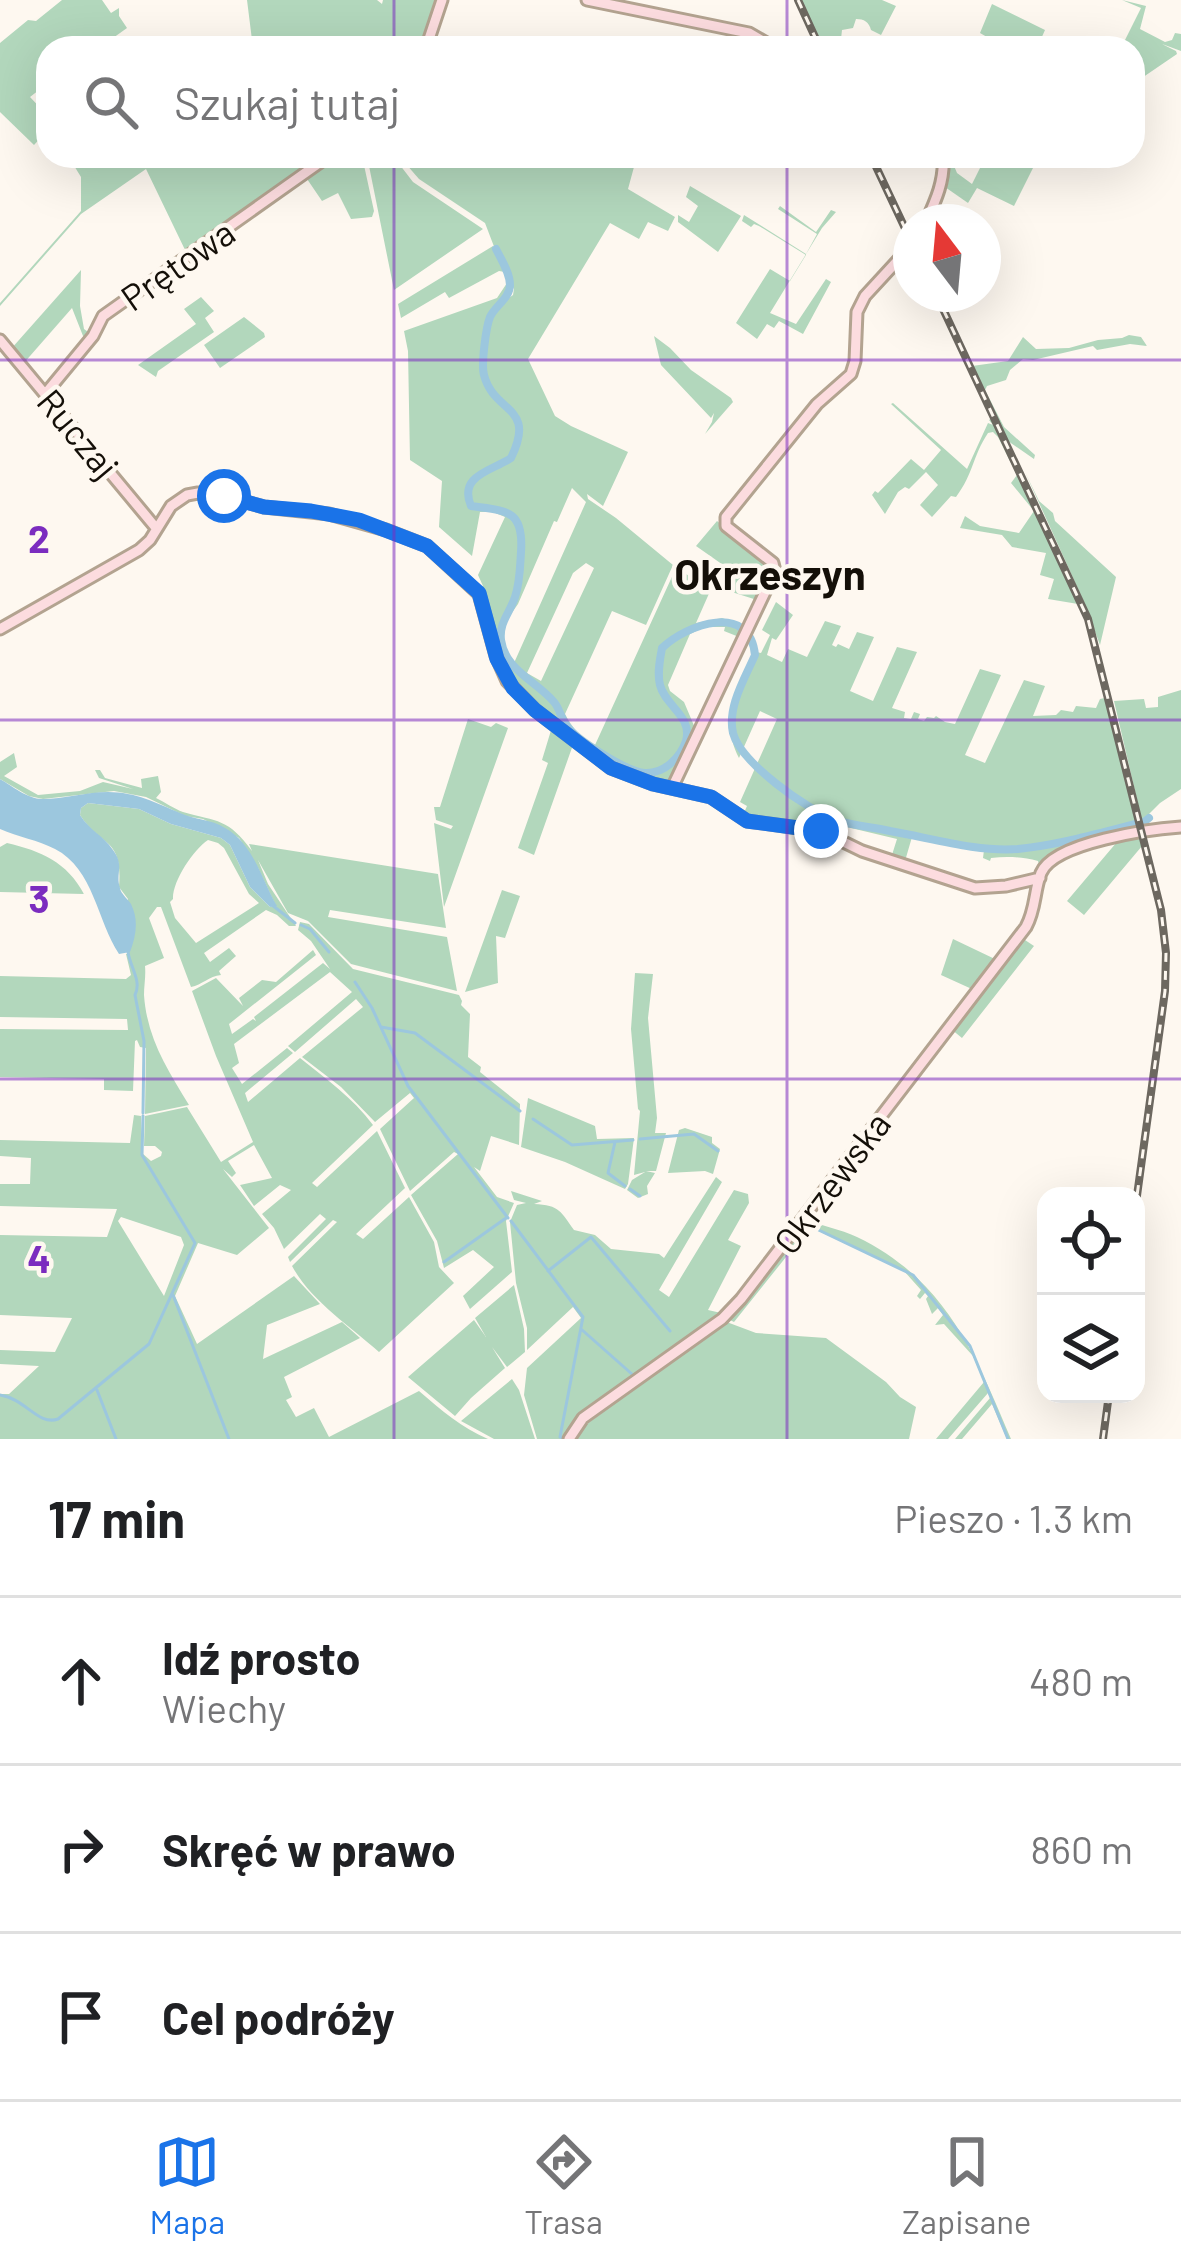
<!DOCTYPE html>
<html lang="pl">
<head>
<meta charset="utf-8">
<style>
	body { margin:0; font-family:Barlow,sans-serif; background:#f6f6f6; color:#202124 }
	.controls { position:absolute; right:36px; bottom:36px; display:grid; overflow:hidden; border-radius:24px; box-shadow:0 12px 48px #0002 }
	.controls button { width:108px; height:108px; display:grid; place-items:center; padding:0; border:0; border-bottom:3px solid #e0e0e0; background:#fff; color:#202124; font:60px sans-serif }
	.compass { position:absolute; left:893px; top:204px; width:108px; height:108px; border-radius:50%; background:#fff; box-shadow:0 12px 48px #0002; rotate:344deg }
	.stop { position:absolute; width:36px; height:36px; margin:-27px; border:9px solid #1a73e8; border-radius:50%; background:#fff }
	.stop.end { background:#1a73e8; border-color:#fff; box-shadow:0 3px 12px #0008 }
	.list { margin:0; padding:0; list-style:none }
	h2 { display:flex; justify-content:space-between; align-items:center; height:156px; margin:0; padding:0 48px; font-size:51px }
	h2 small { font-size:39px; font-weight:400; color:#757577 }
	.list li { display:grid; grid-template-columns:78px 1fr auto; gap:36px; align-items:center; box-sizing:border-box; height:168px; padding:0 48px; border-top:3px solid #e0e0e0 }
	.list b { display:block; font-size:45px; white-space:nowrap }
	.list p { margin:0; font-size:39px; white-space:nowrap; color:#757577 }
	.list em { font-size:39px; font-style:normal; color:#757577 }
	.icon { flex:none; width:66px; height:66px; fill:none; stroke:currentColor; stroke-width:2; stroke-linecap:round; stroke-linejoin:round }
	.map { position:relative; flex:none; width:1181px; height:1439px; overflow:hidden }
	.search { position:absolute; background:#fff; box-shadow:0 12px 48px #0002; left:36px; right:36px; top:36px; height:132px; display:flex; align-items:center; gap:30px; box-sizing:border-box; padding:0 42px; border-radius:36px; color:#757577; font-size:45px }
	.sheet { height:660px; background:#fff }
	nav { display:flex; justify-content:space-around; align-items:center; box-sizing:border-box; height:168px; border-top:3px solid #e0e0e0; background:#fff; font-size:33px; color:#757577 }
	nav a { display:grid; justify-items:center; gap:6px }
	nav .on { color:#1a73e8 }
	.map>svg:first-child { display:block }
	.green { fill:#b2d7bc; fill-rule:evenodd }
	.water { fill:#9cc7de }
	.lines { fill:none; stroke-linecap:round; stroke-linejoin:round }
	.stream { stroke:#9cc7de; stroke-width:3 }
	.river { stroke:#9cc7de; stroke-width:8 }
	.secondary-casing { stroke:#b3a390; stroke-width:15 }
	.secondary { stroke:#fcdcdf; stroke-width:9 }
	.rail-casing { stroke:#6d6860; stroke-width:8 }
	.rail { stroke:#fef8f0; stroke-width:3; stroke-dasharray:9; stroke-linecap:butt }
	.route { stroke:#1a73e8; stroke-width:15 }
	.grid { fill:none; stroke:#7b2cbf; stroke-width:3; stroke-opacity:0.55 }
	.labels { text-anchor:middle; dominant-baseline:central; stroke-width:9; stroke-linejoin:round; paint-order:stroke }
	.street-label { font-size:36px; fill:#140f08; stroke:#fef8f0 }
	.quarter-label { font-size:42px; font-weight:bold; fill:#140f08; stroke:#fef8f0 }
	.grid-label { font-size:39px; text-anchor:middle; font-weight:bold; fill:#7b2cbf; stroke:#fef8f0; stroke-width:9; stroke-linejoin:round; paint-order:stroke }
</style>
</head>
<body>
<div class="map">
<svg width="1181" height="1439" viewBox="0 0 1181 1439">
	<rect width="100%" height="100%" fill="#fef8f0"/>
	<path class="green" d="M62 0H102L111 13 119 8V16L127 28 99 48H48V83L30 97 48 116V130L34 145 0 112V43L28 20 36 21Z
		M247 0H377L382 4 383 0H440L424 48H253Z
		M801 0H882L896 6 881 35 871 30C869 22 864 19 856 19L853 28 842 30 840 48H824Z
		M1122 0 1146 6 1140 29 1165 42 1172 40 1175 33 1181 34V51L1162 44 1176 51 1177 54 1133 84V48H1121L1141 8Z
		M992 4 1045 30 1037 48H1006L980 33Z
		M68 156H315L317 160 187 254 146 169 81 214 0 306V303L81 211V177Z
		M333 156H362L374 211 372 217 351 219 338 193 322 201 305 176Z
		M367 156H393L413 182 483 229 394 290Z
		M399 156H445L446 158 637 156 628 189 675 217 668 231 648 222 639 239 610 223 528 359 555 416 571 426 628 452 603 506 587 494 588 499 616 518 673 565 646 625 612 611 565 714C572 728 581 738 595 745L676 568 711 589 696 623 722 618 744 626 739 637 724 631 725 627H705L690 634 668 685 670 691 684 702 695 728 673 779C667 780 661 782 655 781 609 775 533 707 505 671L514 663 586 502 572 488 557 522 554 521 518 604 506 621 503 636 505 650 511 660 503 667 488 609 478 588 483 586 478 575 505 517 493 512H480L472 556 439 527 442 481 410 460 408 351 404 331 497 298 507 283V292L499 305 513 295 514 289 505 272 499 271 449 298 445 292 401 318 398 304 493 246 498 257 485 223 419 179ZM586 563 594 568 541 681 527 673 573 573Z
		M945 156H950L957 173 972 184 986 156H1039L1014 206 977 188 968 203 945 187Z
		M690 186 741 216 718 252 678 222V215L689 222 698 206 686 197Z
		M780 206 816 232 831 210 836 212 822 228 770 313 796 324 826 279 831 282 803 334 779 321 774 328 767 324 757 339 736 323 770 269 790 281 806 255 759 226 754 224 751 227 742 221 744 215 806 254 817 234 778 209Z
		M81 270 80 306 84 329 91 334 85 341 72 308 23 364 11 349Z
		M201 297 214 311 205 318 214 332 158 371 156 377 138 365 196 324 184 309Z
		M244 317 264 333 265 337 220 368 204 345Z
		M1129 335 1141 337 1147 346 1130 344 1097 350 1093 346 1033 360 1023 359 1010 370 1006 380 987 386 985 390 1004 427 1035 455 1034 459 1008 441 972 366 1008 361 1023 337 1036 349 1069 348 1098 340 1122 338Z
		M654 336 670 348 691 370 731 398 733 402 705 434 712 422 714 413 711 418 661 365Z
		M893 403 967 469 988 423 993 425 989 420 992 418 1078 604 1048 599 1054 579 1040 575 1046 553 1012 547 1002 535 960 528 965 516 980 526 1019 533 1034 511 1011 483 1017 475 998 437 993 432 988 433C972 457 974 473 956 497L951 496 932 517 920 505 938 485 926 472 909 489 905 487 898 492 885 514 872 495 875 491 878 493 911 459 924 470 941 450 891 404Z
		M1025 472 1039 501 1053 513 1055 521 1116 577 1100 645 1084 602Z
		M717 521 770 565 771 572 757 600 716 587 726 567 696 546Z
		M776 602 793 615 776 640 772 638 767 655 782 662 788 649 807 657 825 621 841 626 832 645 836 647 838 644 849 649 857 632 874 637 850 691 873 701 897 647 917 652 892 708 905 712 904 718 911 719 914 712 920 714 918 719 924 721 927 717 934 718 936 716 945 722 955 724 980 669 1001 675 965 755 985 763 1024 680 1045 686 1033 716 1056 715 1061 710 1073 712 1076 706 1096 708 1100 699 1105 698 1137 825 1134 829 1106 836 1040 869 1038 861C1022 857 1008 856 991 858L990 861 983 858 984 850 955 847 954 844 912 837 905 861 891 858 897 839 834 824 830 832 751 819 743 815 747 806 740 802 777 719 760 711 739 758C712 706 760 682 750 642L744 638 748 630 753 638 756 652 761 653 770 635 762 630Z
		M1181 690V789L1160 803 1142 821 1114 701 1144 699 1146 708 1158 707V697Z
		M468 719 491 727 496 723 508 728 444 907 434 823 451 829 453 826 436 820 434 807H440Z
		M552 727 574 742 534 855 518 848 548 763 542 760Z
		M14 753 17 767 4 776 38 795 80 791 103 782 133 789 99 778 95 770H100L105 778 142 788 141 779 158 776 161 792 156 798C165 802 174 809 183 812 218 822 228 818 252 851L249 844 438 874 446 928 330 910 328 917 447 937 457 991 351 964 308 921 288 913 258 860 268 884 296 926H289L277 915 266 910 204 953 210 962 229 948 236 956 219 971 221 975C209 976 202 985 191 987L161 907H157L149 918 164 958 145 966C146 976 144 985 144 995 147 1038 167 1069 189 1105L145 1114 146 1048 140 1047 137 1040 135 1041 133 1091 104 1090V1079L0 1077V1029L128 1030 127 1019 0 1017V976L126 979 131 975 126 954H129L128 899 119 887C123 836 101 848 80 815L81 808 88 803 139 809 171 824 221 838 230 845 250 887 270 907 276 906 258 868 239 838 203 819 185 816 146 797 114 791 43 799 29 796 0 779V762ZM208 840 218 843 224 848 249 894 259 903 196 943 175 918 170 902 173 899C172 882 193 850 208 840Z
		M1139 833 1142 846 1084 915 1067 901 1122 836Z
		M7 843C41 851 67 862 84 894L0 892V847Z
		M502 890 520 896 505 938 496 936 498 983 465 992Z
		M300 922 309 924 353 969 459 995 462 1001 461 1005 470 1014 468 1057 481 1067 480 1072 520 1104 519 1145 491 1136 480 1171 474 1167 497 1197 514 1203 506 1221 512 1272 470 1309 463 1296 494 1267 473 1250 444 1268 437 1241 411 1195 458 1154 454 1152 410 1191 380 1129 414 1098 410 1093 375 1122 341 1087 302 1057 363 1007 356 999 295 1052 288 1046 352 992 330 972 234 1044 239 1063 232 1068 242 1084 287 1048 293 1053 245 1093 248 1102 300 1058C326 1079 353 1098 373 1125L312 1183 317 1187 377 1131 405 1188 356 1234 363 1239 409 1197 434 1242 439 1267 454 1283 379 1352C350 1326 311 1301 292 1266L337 1222 333 1220 290 1262 288 1257 326 1219 320 1214 284 1249 274 1228 262 1214 291 1190 280 1185 254 1206 240 1185 272 1178 254 1145 228 1161 236 1173 232 1177 223 1169 269 1228 237 1255 198 1243 175 1296 197 1344 294 1276 320 1304 267 1325 263 1359 342 1322 360 1338 284 1377 292 1397 286 1400 296 1417 314 1408 329 1437 419 1391C441 1410 462 1428 488 1439H0V1394H9L39 1366 0 1364V1350L55 1352 72 1318 0 1315V1235L107 1237 117 1209 0 1206V1184H30L31 1158 0 1156V1140L130 1143 134 1115 141 1116 142 1153 151 1161 161 1156 162 1152 155 1146H144L145 1116 187 1107 221 1162 253 1142 216 1056 192 991 216 978 243 1006 239 998 262 980 276 982 313 950 316 955 229 1024 232 1034 253 1019 256 1021 254 1017 323 963 330 969 311 941 298 930ZM121 1217 181 1237 184 1245 164 1296 118 1221Z
		M1022 938 1034 946 962 1038 951 1029Z
		M953 939 997 960 974 990 941 975Z
		M635 973 653 974 648 1018 657 1118 655 1133H666L656 1171H646L655 1173 647 1186 648 1194 638 1198 627 1190 632 1180 645 1172 634 1175 640 1111 638 1109 631 1029Z
		M528 1098 595 1126 597 1139 634 1138 628 1184 625 1189 565 1162 521 1147Z
		M685 1128 712 1137V1143L720 1149 713 1174 705 1171 668 1173 679 1130Z
		M716 1177 722 1182 659 1290 669 1297 734 1190 748 1194 749 1203 728 1240 741 1246 708 1310 721 1313 591 1406 566 1439H537L524 1395 527 1368 581 1318 573 1307 527 1350V1328L516 1283 510 1222 517 1205 526 1203 514 1200 511 1191 542 1201 534 1204C560 1205 561 1212 574 1230L595 1235 611 1249 659 1254 664 1258Z
		M805 1219C822 1226 840 1229 857 1237 946 1280 975 1354 1011 1439H1007L992 1404 962 1439H955L990 1398 988 1393 948 1439H936L984 1382 973 1356 944 1324 935 1325 943 1315 938 1308 932 1314 926 1299 928 1296 925 1293 920 1299 917 1296 921 1290 904 1271 810 1227 734 1322 728 1319Z
		M514 1285 524 1329 525 1352 507 1367 492 1347 505 1368 471 1398 455 1416 408 1377 474 1320 486 1337 475 1318Z
		M724 1321 756 1333 826 1338 886 1382 900 1397 916 1407 909 1439H571L581 1425 584 1426Z
		M512 1379 519 1390 535 1439H494L461 1421Z"/>
	<path class="water" d="M0 779C12 786 28 799 42 799 64 799 87 792 108 792 136 792 156 803 180 813 195 820 211 819 225 828 253 843 262 880 277 906L270 907 250 887 230 845 221 838 171 824 139 809 88 803 81 808 80 815C90 831 103 835 113 850 125 866 115 873 120 888 121 894 127 898 131 904 139 920 136 936 130 952L119 954C97 921 94 869 55 849 38 840 18 837 0 829Z"/>
	<g class="lines">
		<path class="stream" d="M272 905 295 923
			M301 925 310 929 329 952
			M128 952C130 967 142 981 135 995L144 1041 143 1113
			M355 982 372 1008 408 1086 508 1218
			M381 1027 415 1033 520 1111
			M533 1119 572 1145 633 1140
			M640 1139 694 1134 718 1151
			M615 1142 608 1173 625 1186
			M630 1189 640 1196
			M511 1221 583 1317 560 1437 564 1438
			M806 1224 913 1275 970 1346 1008 1439
			M444 1262 506 1218
			M548 1271 591 1237 670 1331
			M173 1295 229 1439
			M581 1329 633 1375
			M97 1390 116 1439
			M0 1395C26 1399 38 1426 58 1419L149 1344 195 1243 142 1155 143 1116"/>
		<path class="river" d="M496 249C501 259 510 273 510 285 510 298 495 306 490 317 486 327 481 365 484 375 494 414 537 405 511 458 492 471 458 475 471 506 506 511 524 509 521 552 520 567 520 583 515 597 510 613 499 622 501 640 505 670 536 681 554 702 560 709 561 719 567 726 576 740 628 772 645 773 664 774 680 758 686 741 693 716 665 706 660 685 657 673 660 659 662 648 687 624 750 602 755 655 745 678 727 707 733 733 741 763 807 810 836 820 853 826 873 827 890 831 931 838 976 852 1018 849 1060 845 1103 832 1144 822L1149 818"/>
		<g class="secondary-casing">
			<path id="secondary" d="M587 0 734 30 749 33 775 48
				M426 48 442 0
				M926 222C936 200 945 180 943 156
				M0 340 156 528
				M46 393 93 336 103 316 329 156
				M0 629 139 550 150 540 171 506 187 495 198 493 218 494 264 507 329 514 386 530 427 546 479 594 496 656 507 681 535 710 611 768 653 784 711 797 747 821 821 831 862 851 975 888 1006 886 1040 878
				M672 788 775 571 773 563 726 526V517L817 404 851 374 855 361 857 312 865 296 911 246
				M569 1439 583 1418 722 1319 741 1299 1026 927C1036 909 1034 891 1041 873 1054 842 1151 829 1181 827"/>
		</g>
		<use href="#secondary" class="secondary"/>
		<g class="rail-casing">
			<path id="rail" d="M798 0 820 48
				M871 156 911 241
				M936 294 1088 619 1161 910 1166 953 1165 991 1136 1203
				M1103 1439 1109 1394"/>
		</g>
		<use href="#rail" class="rail"/>
	</g>
	<g class="lines">
		<path class="route" d="M224 496 264 507 311 511 359 520 427 546 479 593 497 659 513 688 535 710 611 768 653 784 711 797 747 821 821 831"/>
	</g>
	<path class="grid" d="M394 0V48M787 0V48M394 156V1439M787 156V1439M0 360H1181M0 720H1181M0 1079H1181"/>
	<g class="labels">
		<g class="street-label">
			<text transform="translate(177 264) rotate(-35)">Prętowa</text>
			<text transform="translate(79 433) rotate(50)">Ruczaj</text>
			<text transform="translate(831 1182) rotate(-53)">Okrzewska</text>
		</g>
		<g class="quarter-label">
			<text x="770" y="573">Okrzeszyn</text>
		</g>
	</g>
	<g class="grid-label">
		<text x="39" y="553">2</text>
		<text x="39" y="913">3</text>
		<text x="39" y="1273">4</text>
	</g>
</svg>
<div class="controls">
<button><svg class="icon" aria-label="locate" viewBox="0 0 24 24"><circle cx="12" cy="12" r="6"/><path d="M12 2v4M12 18v4M2 12h4M18 12h4"/></svg></button>
<button><svg class="icon" aria-label="layers" viewBox="0 0 24 24"><path d="M12 4l9 5-9 5-9-5zM3 14l9 5 9-5"/></svg></button>
</div>
<svg class="compass" viewBox="-18 -18 36 36"><path d="M0-13l5 13h-10z" fill="#e53935"/><path d="M0 13l5-13h-10z" fill="#757577"/></svg>
<div class="stop" style="left:224px;top:496px"></div>
<div class="stop end" style="left:821px;top:831px"></div>
<div class="search"><svg class="icon" aria-label="search" viewBox="0 0 24 24"><circle cx="10" cy="10" r="6"/><path d="M15 15l6 6"/></svg>Szukaj tutaj</div>
</div>
<section class="sheet">
<h2>17 min<small>Pieszo · 1.3 km</small></h2>
<ul class="list">
<li><svg class="icon" aria-label="ahead" viewBox="0 0 24 24"><path d="M12 20V5M6 11l6-6 6 6"/></svg><div><b>Idź prosto</b><p>Wiechy</p></div><em>480 m</em></li>
<li><svg class="icon" aria-label="right" viewBox="0 0 24 24"><path d="M7 20v-9h11M14 6l5 5-5 5"/></svg><div><b>Skręć w prawo</b></div><em>860 m</em></li>
<li><svg class="icon" aria-label="arrive" viewBox="0 0 24 24"><path d="M6 21V4h12l-3 4 3 4H6"/></svg><div><b>Cel podróży</b></div></li>
</ul>
</section>
<nav>
<a class="on"><svg class="icon" aria-label="map" viewBox="0 0 24 24"><path d="M3 6l6-2 6 2 6-2v14l-6 2-6-2-6 2zM9 4v14M15 6v14"/></svg>Mapa</a>
<a><svg class="icon" aria-label="directions" viewBox="0 0 24 24"><path d="M12 3l9 9-9 9-9-9zM9 14v-3h6M13 9l2 2-2 2"/></svg>Trasa</a>
<a><svg class="icon" aria-label="saved" viewBox="0 0 24 24"><path d="M7 4h10v16l-5-4-5 4z"/></svg>Zapisane</a>
</nav>
</body>
</html>
